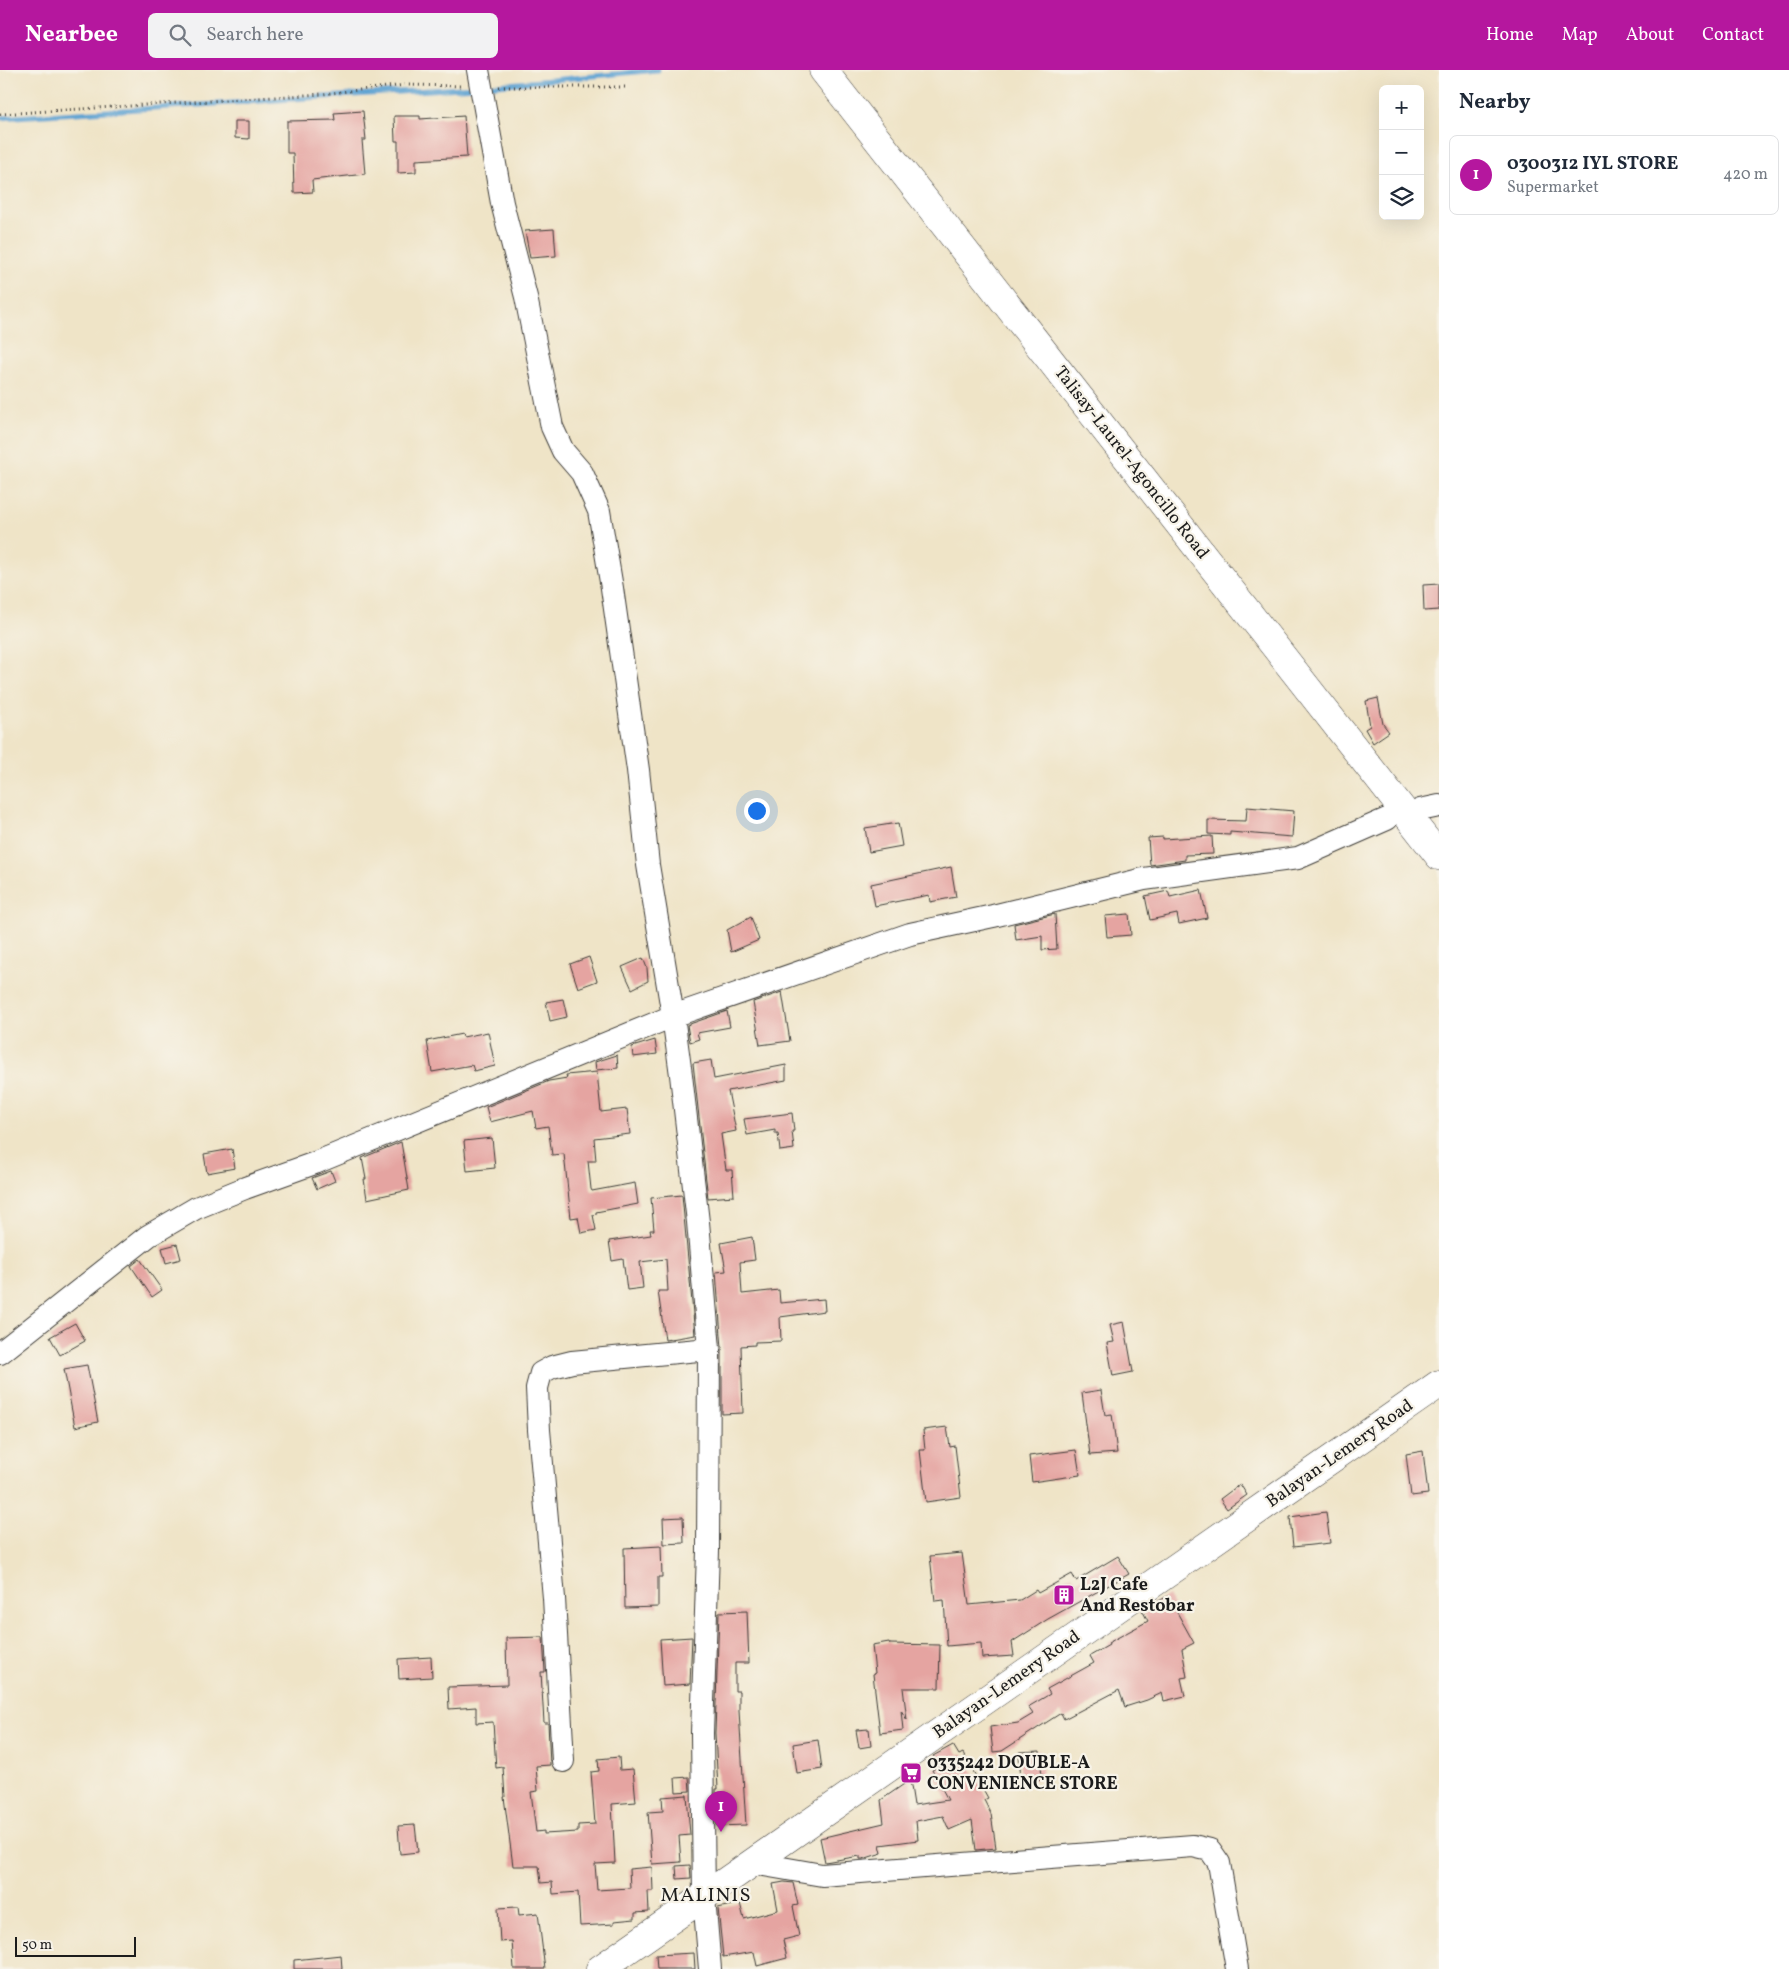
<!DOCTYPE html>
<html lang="en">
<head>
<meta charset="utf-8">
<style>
	body { margin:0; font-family:Vollkorn,serif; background:#f2f2f3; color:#1f2937 }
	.controls { position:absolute; right:15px; top:15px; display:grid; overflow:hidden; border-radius:8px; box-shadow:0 5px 20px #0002 }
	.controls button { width:45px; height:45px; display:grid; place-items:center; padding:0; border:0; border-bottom:1px solid #e0e1e3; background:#fff; color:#1f2937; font:25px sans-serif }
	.scale { position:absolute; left:15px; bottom:12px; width:121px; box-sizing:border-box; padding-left:5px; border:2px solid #1c1c1c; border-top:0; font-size:14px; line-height:18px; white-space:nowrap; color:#1c1c1c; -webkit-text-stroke:4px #f7f3e8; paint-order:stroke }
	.you { position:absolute; left:756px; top:740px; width:18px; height:18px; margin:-12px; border:4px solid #fff; border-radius:50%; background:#1a73e8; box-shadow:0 0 0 8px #1a73e833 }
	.badge { display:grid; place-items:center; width:32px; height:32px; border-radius:50%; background:#b5179e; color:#fff; font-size:16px; font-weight:700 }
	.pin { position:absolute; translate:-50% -41px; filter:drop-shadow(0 1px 2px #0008) }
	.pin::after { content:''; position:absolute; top:26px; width:18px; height:15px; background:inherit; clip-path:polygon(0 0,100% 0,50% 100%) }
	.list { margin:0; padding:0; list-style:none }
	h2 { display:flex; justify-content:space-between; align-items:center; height:65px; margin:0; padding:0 20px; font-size:21px }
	h2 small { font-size:16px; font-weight:400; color:#747a83 }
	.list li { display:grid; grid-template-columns:32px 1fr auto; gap:15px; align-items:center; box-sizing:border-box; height:80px; margin:0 10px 10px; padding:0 10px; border:1px solid #e0e1e3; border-radius:8px }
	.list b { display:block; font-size:19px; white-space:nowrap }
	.list p { margin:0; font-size:16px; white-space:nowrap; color:#747a83 }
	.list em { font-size:16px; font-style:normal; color:#747a83 }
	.icon { flex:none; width:28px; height:28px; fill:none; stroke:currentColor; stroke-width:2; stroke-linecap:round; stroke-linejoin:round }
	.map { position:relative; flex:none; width:1439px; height:1899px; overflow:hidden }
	header { display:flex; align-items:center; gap:30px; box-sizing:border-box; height:70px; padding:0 25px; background:#b5179e; color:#fff }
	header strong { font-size:24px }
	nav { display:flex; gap:28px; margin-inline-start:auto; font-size:18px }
	.search { width:350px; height:45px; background:#f2f2f3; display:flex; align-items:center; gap:12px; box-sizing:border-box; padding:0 18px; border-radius:8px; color:#747a83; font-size:19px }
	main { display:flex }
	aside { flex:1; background:#fff }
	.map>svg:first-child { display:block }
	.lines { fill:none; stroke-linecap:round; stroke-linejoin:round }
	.stream { stroke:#5ca1d1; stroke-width:5 }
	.building { fill:#e5a4a1 }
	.minor-casing { stroke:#3c3a36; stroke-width:24 }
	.major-casing { stroke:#3c3a36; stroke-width:29 }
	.path { stroke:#3c3a36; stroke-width:3; stroke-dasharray:1 4; stroke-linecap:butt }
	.minor { stroke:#fff; stroke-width:22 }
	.major { stroke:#fff; stroke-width:28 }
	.labels { text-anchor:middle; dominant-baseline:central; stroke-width:4.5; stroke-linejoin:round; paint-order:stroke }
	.street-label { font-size:18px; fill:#1c1c1c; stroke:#f7f3e8 }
	.poi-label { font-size:18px; font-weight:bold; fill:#1c1c1c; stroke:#f7f3e8; text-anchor:start }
	.quarter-label { font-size:20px; letter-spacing:1px; fill:#1c1c1c; stroke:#f7f3e8 }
</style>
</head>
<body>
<header>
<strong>Nearbee</strong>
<div class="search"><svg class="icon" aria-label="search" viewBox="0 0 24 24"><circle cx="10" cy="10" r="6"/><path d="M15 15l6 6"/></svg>Search here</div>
<nav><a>Home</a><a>Map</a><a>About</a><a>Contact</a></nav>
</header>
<main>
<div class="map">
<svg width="1439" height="1899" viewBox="0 0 1439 1899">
	<rect width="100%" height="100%" fill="#f7f3e8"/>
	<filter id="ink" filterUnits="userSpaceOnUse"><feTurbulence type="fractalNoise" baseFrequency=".02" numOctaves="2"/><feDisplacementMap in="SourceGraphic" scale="10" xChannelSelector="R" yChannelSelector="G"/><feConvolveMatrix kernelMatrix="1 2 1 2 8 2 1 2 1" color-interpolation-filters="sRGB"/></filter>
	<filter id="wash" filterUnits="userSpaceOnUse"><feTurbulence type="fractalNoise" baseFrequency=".0096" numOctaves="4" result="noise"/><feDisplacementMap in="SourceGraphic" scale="20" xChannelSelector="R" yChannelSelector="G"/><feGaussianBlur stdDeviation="1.12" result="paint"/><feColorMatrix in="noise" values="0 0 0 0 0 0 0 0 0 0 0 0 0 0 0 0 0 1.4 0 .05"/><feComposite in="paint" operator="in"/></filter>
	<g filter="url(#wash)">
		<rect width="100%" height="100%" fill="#efe4c7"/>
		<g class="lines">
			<path class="stream" d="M487 16 658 0
				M0 48 476 17"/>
		</g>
		<g id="blocks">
			<path class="building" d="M363 41 366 70H362L365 104 312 110 313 122 294 123 293 83H287V51L335 50 334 43Z
				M394 46H420V49L464 46 467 87 416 90V102L398 103V71H395Z
				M235 51H249V69L235 68Z
				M554 159 556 186 530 188 525 161Z
				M1439 514V540L1424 541 1423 515Z
				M1378 628 1383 654 1389 662 1373 673 1365 659 1370 656 1366 631Z
				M1247 737 1294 741 1292 767 1230 762V765L1208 764V750L1246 751Z
				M898 753 902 776 869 782 865 758Z
				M1212 766 1213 784 1185 785V790L1150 795 1148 768 1163 767V769Z
				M951 797 956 827 930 832 929 825 875 836 871 814Z
				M1201 820 1207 848 1179 854 1177 844 1150 850 1145 826 1168 821 1170 827Z
				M1055 844 1057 879 1042 880V866L1016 870 1014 854Z
				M1129 844 1131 865 1107 867 1105 846Z
				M751 847 759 870 731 882 727 860Z
				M589 887 597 911 578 918 570 894Z
				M643 888 647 898 648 911 632 919 622 897Z
				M782 922 790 971 760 975 753 932Z
				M563 929 567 947 550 951 546 932Z
				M727 941 730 957 697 963 699 969 690 972 687 955Z
				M488 962 495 996 474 1001 472 995 432 1002 427 971 462 964 463 967Z
				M655 970 657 984 633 987 632 977Z
				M617 985 618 998 596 1000 595 992Z
				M711 990 714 1009 786 995V1010L728 1021 736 1061 721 1064 726 1100H732L734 1126 708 1128 693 993Z
				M597 1002 601 1042 627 1039 630 1064 594 1068 596 1091H588L591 1119 592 1121 635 1113 638 1134 596 1142V1144L593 1145 596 1160 581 1163 578 1147 571 1148 564 1084 552 1085 548 1056 536 1058 533 1041 490 1052 486 1037 549 1011 567 1008 566 1005Z
				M792 1043 794 1061H792L794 1079 780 1081 778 1063H775V1060L747 1065 744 1049Z
				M492 1068 495 1098 467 1101 464 1071Z
				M401 1072 409 1120 367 1129 364 1109H366L362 1088Z
				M232 1079 235 1098 207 1103 204 1084Z
				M331 1101 335 1111 317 1119 312 1108Z
				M682 1125 695 1265 665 1270 658 1221H668L666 1189 640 1192 643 1218 627 1220 623 1189 612 1191 609 1171 651 1165 650 1160H654L651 1128Z
				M752 1167 755 1190 740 1192 742 1224 779 1220 780 1233 824 1229 825 1241 780 1247 781 1271 755 1272V1275L741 1276 743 1343 722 1344V1278L716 1202 726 1201 721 1173Z
				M177 1174 181 1189 166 1193 162 1178Z
				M140 1189 162 1220 152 1227 131 1196Z
				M1124 1252 1133 1302 1113 1306 1107 1273 1114 1272 1110 1255Z
				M75 1253 85 1271 60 1285 50 1267Z
				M87 1295 98 1352 75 1357 64 1299Z
				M1101 1320 1105 1345 1112 1344 1117 1383 1090 1385 1082 1323Z
				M947 1357 950 1377 955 1376 961 1427 926 1432 920 1380H925L923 1360Z
				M1076 1380 1080 1405 1032 1412 1029 1386Z
				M1423 1381 1428 1424 1411 1426 1406 1384Z
				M1240 1414 1247 1425 1227 1439 1220 1429Z
				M1326 1442 1330 1473 1293 1477 1290 1447Z
				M683 1447 684 1473 664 1474 663 1448Z
				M661 1476 662 1507H658V1537L625 1538 624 1478Z
				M962 1483 969 1535 1020 1530 1036 1520 1038 1523 1072 1504 1076 1511 1118 1486 1129 1504 1048 1549 1012 1572 1014 1586 982 1588 981 1573 947 1576 944 1530 935 1531 930 1486Z
				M1168 1526 1194 1573 1182 1579 1187 1607 1181 1608 1185 1626 1164 1631 1162 1623 1147 1630 1125 1637 1119 1620 1064 1649 1061 1643 1002 1681 993 1682 990 1657 1018 1653 1033 1644 1028 1637 1050 1624 1047 1619 1094 1593 1090 1586 1109 1575 1108 1573 1148 1551 1142 1540Z
				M747 1541 749 1593H735V1621H739V1641L746 1755 717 1756 716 1719H718L715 1663 719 1542Z
				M543 1567 545 1602H541L544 1653H548L550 1695 536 1696 538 1721 531 1722 536 1762 544 1761V1764L578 1762V1755L595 1754 591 1702 599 1701 598 1689 619 1687 620 1700 633 1699 636 1732 612 1734 615 1793 595 1794 597 1820 630 1818 629 1799 652 1797 653 1821H648L649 1842 635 1843V1849L614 1851V1854L580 1856 578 1822 553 1824 552 1812 541 1813 539 1796H513L504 1727H505L503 1697 496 1698 493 1652 476 1653V1637L449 1639 448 1617 507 1615 506 1568Z
				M692 1567 690 1614 663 1616 660 1569Z
				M889 1572 890 1574 940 1575 939 1618H903L907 1650 901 1640 903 1660 880 1663 873 1604 875 1603 872 1575Z
				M431 1587 432 1607 399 1609 398 1589Z
				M869 1659 871 1676 859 1678 856 1660Z
				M818 1670 822 1699 797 1703 793 1674Z
				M953 1675 959 1685 963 1683 988 1728 984 1730 991 1744 996 1778 976 1780 972 1750 949 1760 943 1746 916 1751 918 1770 880 1775 882 1783 863 1789H860V1786L825 1792 820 1768 884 1753 881 1730 910 1710 914 1735 948 1730 932 1700 939 1696 933 1686Z
				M1040 1681 1042 1709 1021 1711 1019 1682Z
				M689 1707 690 1721 676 1722 675 1708Z
				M687 1725 690 1765 679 1766 681 1792 652 1794 648 1742 663 1741 662 1727Z
				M415 1755 418 1782 400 1784 398 1756Z
				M690 1795 691 1808 677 1809 676 1796Z
				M784 1812 793 1813 798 1835 793 1836 799 1866 783 1870 787 1888 757 1896 754 1882 723 1887 718 1838 740 1833 744 1849 778 1840 773 1814Z
				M518 1837 519 1845 538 1843 545 1899H514L512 1871 500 1872 498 1838Z
				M694 1883 695 1899H657L656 1885Z
				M341 1885 342 1899H294V1890Z"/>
		</g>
	</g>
	<g filter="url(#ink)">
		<use href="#blocks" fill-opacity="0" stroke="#3c3a36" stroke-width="1"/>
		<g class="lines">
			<g class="minor-casing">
				<path id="minor" d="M478 0 502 133 526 227 552 357 563 381 582 403 599 441 612 518 638 700 648 795 673 946 681 1005 698 1152 709 1279 708 1481 702 1663 704 1827 710 1899
					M1420 740 1439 736
					M0 1283 148 1166 196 1138 245 1118 315 1093 673 946 910 864 993 846 1144 809 1298 788 1387 749
					M563 1691 554 1528 539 1360 537 1318 541 1303 552 1297 572 1292 709 1279
					M753 1793 822 1805 1193 1776 1210 1780 1219 1793 1237 1899"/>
			</g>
			<g class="major-casing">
				<path id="major" d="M823 0 1439 786
					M600 1899 1439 1314"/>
			</g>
			<path class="path" d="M499 17H629
				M0 44 322 24 406 15 463 16"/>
			<use href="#minor" class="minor"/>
			<use href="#major" class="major"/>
		</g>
	</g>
	<defs>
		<g id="building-square" transform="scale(1.125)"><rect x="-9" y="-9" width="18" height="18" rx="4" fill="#b5179e" stroke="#f7f3e8"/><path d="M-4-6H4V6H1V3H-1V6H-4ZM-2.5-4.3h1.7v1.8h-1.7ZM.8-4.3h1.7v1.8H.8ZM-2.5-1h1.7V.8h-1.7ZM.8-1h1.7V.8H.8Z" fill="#fff"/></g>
		<g id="supermarket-square" transform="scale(1.125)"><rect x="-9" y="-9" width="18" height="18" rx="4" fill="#b5179e" stroke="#f7f3e8"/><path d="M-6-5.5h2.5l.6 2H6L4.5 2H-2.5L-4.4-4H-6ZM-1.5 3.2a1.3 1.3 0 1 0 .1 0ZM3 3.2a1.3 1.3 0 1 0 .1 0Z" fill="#fff"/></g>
	</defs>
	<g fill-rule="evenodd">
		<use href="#building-square" x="1064" y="1525"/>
		<use href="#supermarket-square" x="911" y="1703"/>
	</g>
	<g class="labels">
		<g class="street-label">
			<text transform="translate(1131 393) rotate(52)">Talisay-Laurel-Agoncillo Road</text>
			<text transform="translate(1340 1384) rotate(-35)">Balayan-Lemery Road</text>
			<text transform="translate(1007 1615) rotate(-35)">Balayan-Lemery Road</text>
		</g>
		<g class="poi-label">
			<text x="1080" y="1515">L2J Cafe<tspan x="1080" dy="21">And Restobar</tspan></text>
			<text x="927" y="1693">0335242 DOUBLE-A<tspan x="927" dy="21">CONVENIENCE STORE</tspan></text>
		</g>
		<g class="quarter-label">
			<text x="706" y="1826">MALINIS</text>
		</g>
	</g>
</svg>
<div class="controls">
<button>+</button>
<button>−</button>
<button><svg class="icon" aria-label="layers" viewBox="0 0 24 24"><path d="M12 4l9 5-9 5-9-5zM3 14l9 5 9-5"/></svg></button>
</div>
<div class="scale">50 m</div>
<div class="you"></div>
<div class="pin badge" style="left:721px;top:1762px">1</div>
</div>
<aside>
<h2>Nearby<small></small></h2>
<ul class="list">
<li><span class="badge">1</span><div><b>0300312 IYL STORE</b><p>Supermarket</p></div><em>420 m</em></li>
</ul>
</aside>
</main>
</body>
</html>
